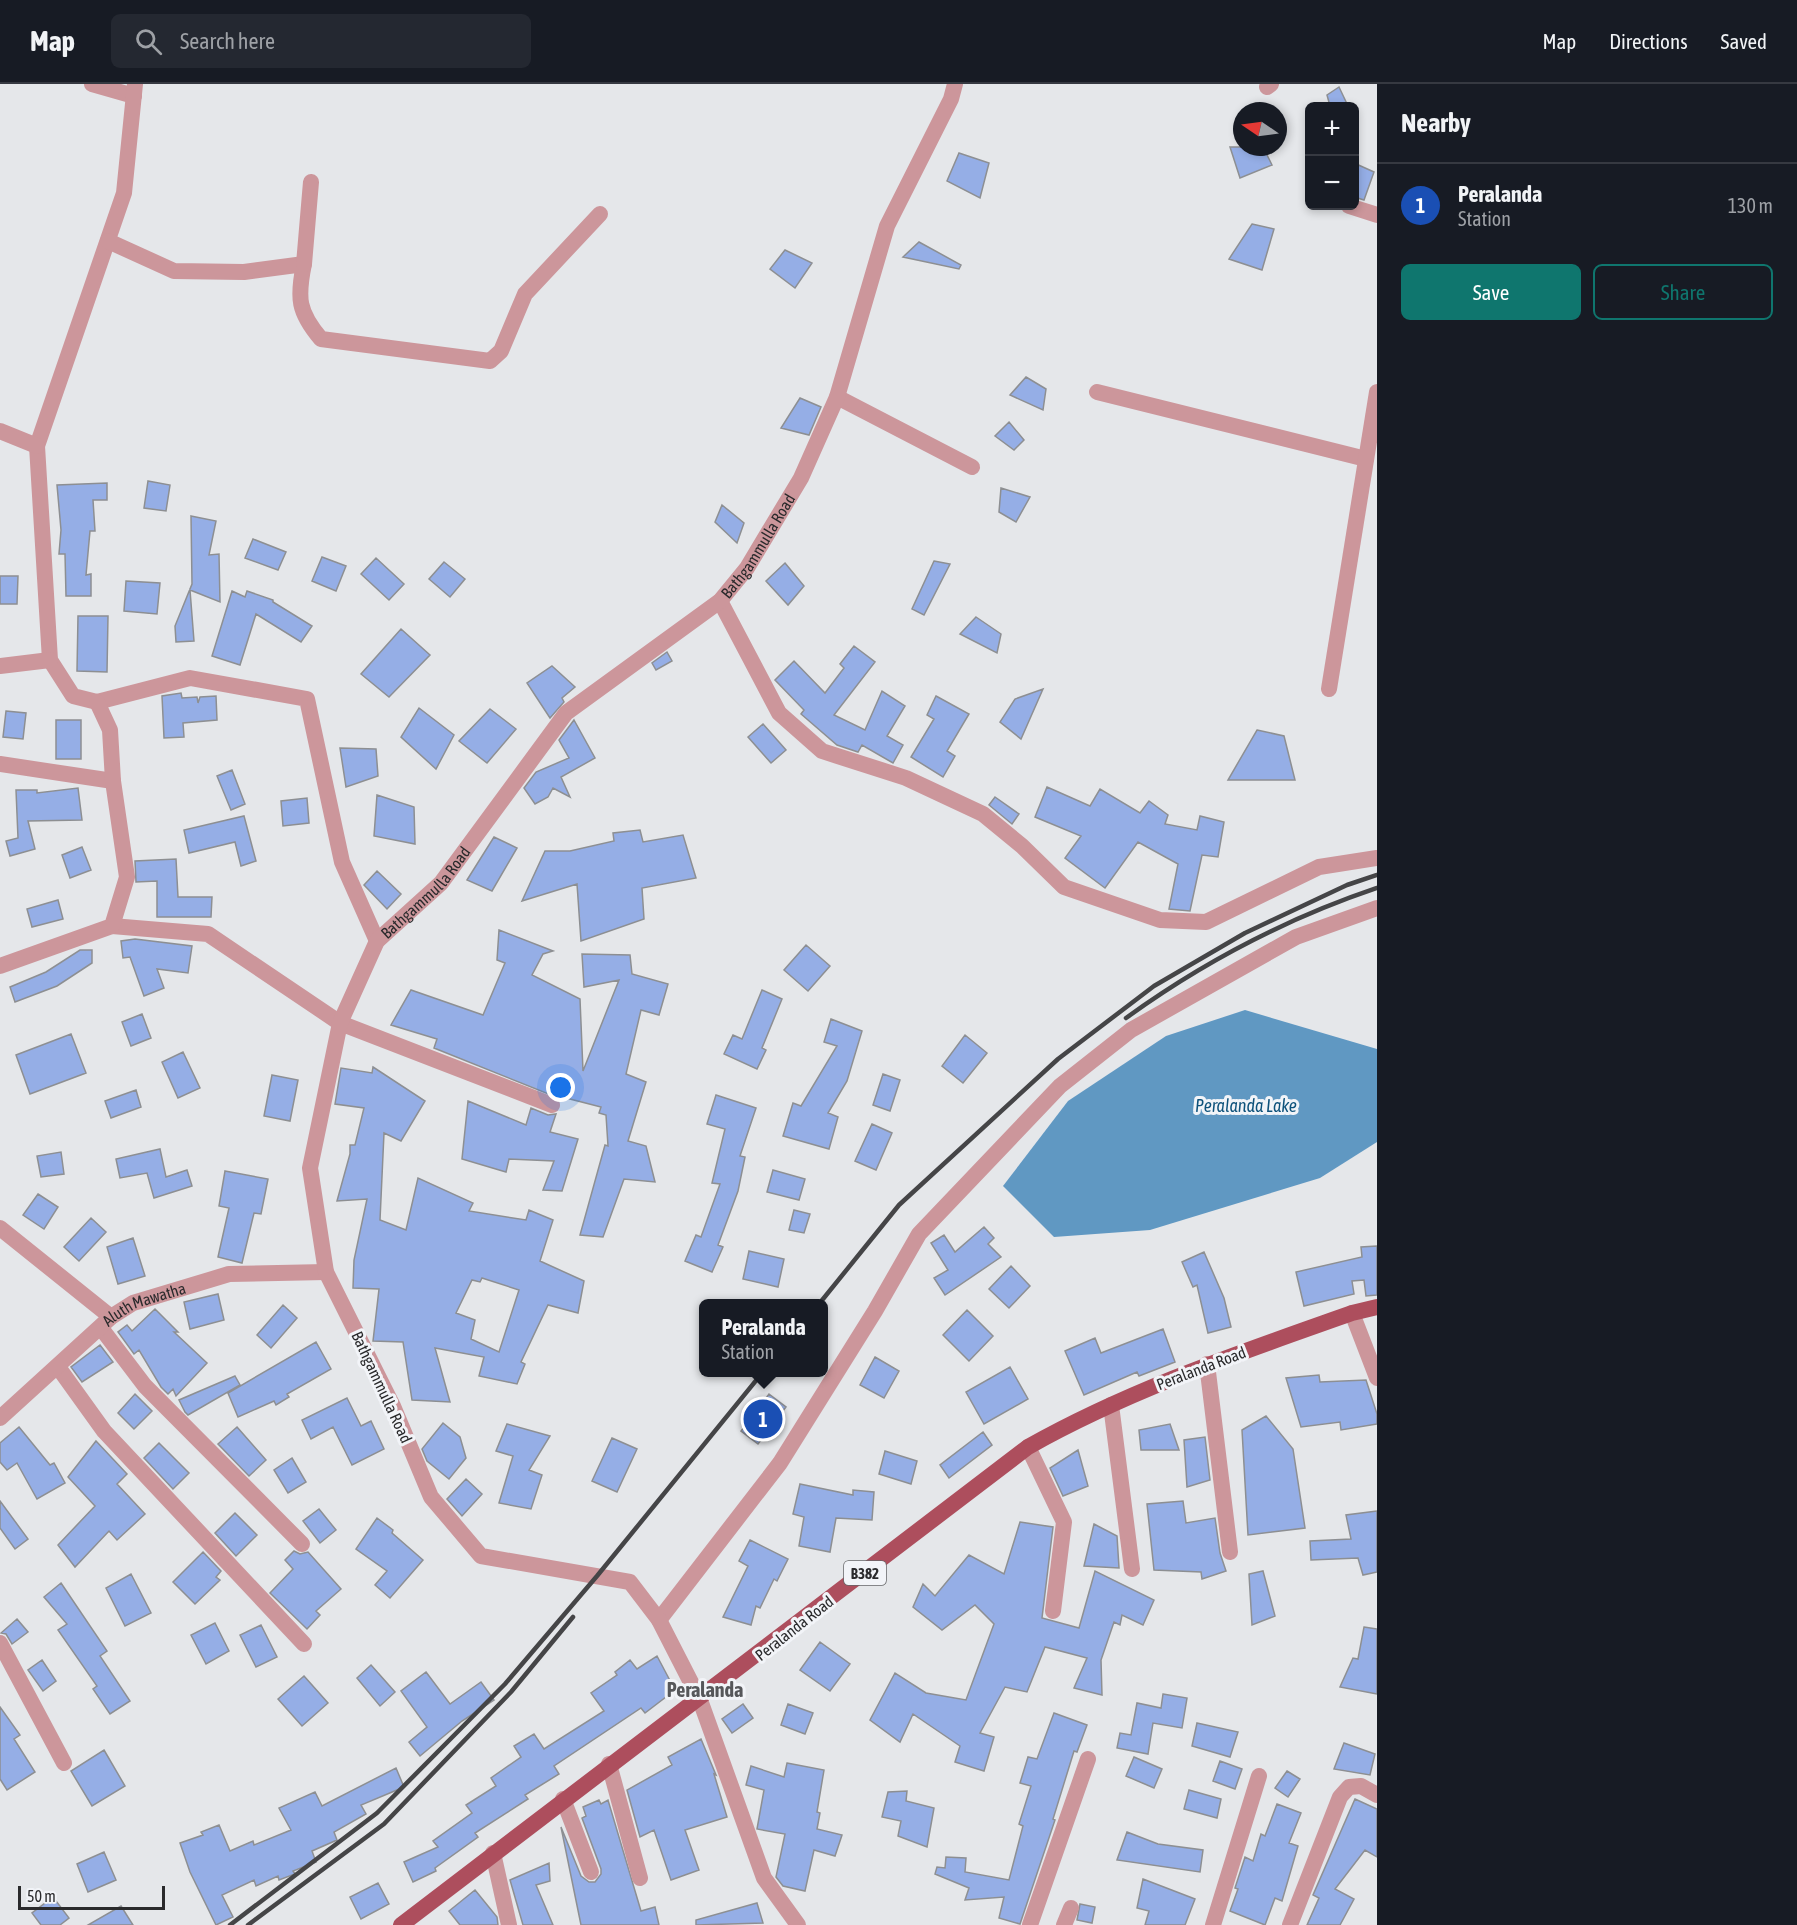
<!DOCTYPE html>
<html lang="en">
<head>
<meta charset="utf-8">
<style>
	body { margin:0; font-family:"Asap Condensed",sans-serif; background:#242831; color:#f1f3f6 }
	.controls { position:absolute; right:18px; top:18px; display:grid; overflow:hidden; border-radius:9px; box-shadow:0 3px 9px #0003 }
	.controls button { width:54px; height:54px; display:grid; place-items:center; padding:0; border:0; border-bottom:2px solid #363941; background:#171b24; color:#f1f3f6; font:30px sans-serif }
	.compass { position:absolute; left:1233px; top:18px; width:54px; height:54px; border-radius:50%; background:#171b24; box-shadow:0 3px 9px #0003; rotate:283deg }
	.scale { position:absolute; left:18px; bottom:15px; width:147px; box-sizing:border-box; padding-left:6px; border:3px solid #2a2a2c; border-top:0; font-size:16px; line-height:21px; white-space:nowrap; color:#2a2a2c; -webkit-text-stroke:4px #f2f4f8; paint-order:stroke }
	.you { position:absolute; left:561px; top:1004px; width:21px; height:21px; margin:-15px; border:4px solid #fff; border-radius:50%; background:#1a73e8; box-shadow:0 0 0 9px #1a73e833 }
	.badge { display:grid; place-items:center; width:39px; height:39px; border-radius:50%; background:#0f766e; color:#fff; font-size:20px; font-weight:700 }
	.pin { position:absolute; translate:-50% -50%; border:3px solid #fff; box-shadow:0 2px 6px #0006 }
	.popup { position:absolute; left:699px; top:1215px; width:129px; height:78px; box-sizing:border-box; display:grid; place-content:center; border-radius:9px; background:#171b24; filter:drop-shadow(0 2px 4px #0005); font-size:20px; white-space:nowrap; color:#9ea1a6 }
	.popup b { font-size:22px; color:#f1f3f6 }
	.popup::after { content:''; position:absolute; left:50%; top:100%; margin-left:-12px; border:12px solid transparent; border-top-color:#171b24 }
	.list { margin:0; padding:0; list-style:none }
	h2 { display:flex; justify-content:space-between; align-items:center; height:78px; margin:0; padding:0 24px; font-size:26px }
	h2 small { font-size:20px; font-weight:400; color:#9ea1a6 }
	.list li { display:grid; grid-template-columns:39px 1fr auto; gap:18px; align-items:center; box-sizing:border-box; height:84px; padding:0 24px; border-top:2px solid #363941 }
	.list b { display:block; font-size:22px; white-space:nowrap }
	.list p { margin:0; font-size:20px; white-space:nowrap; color:#9ea1a6 }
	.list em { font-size:20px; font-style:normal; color:#9ea1a6 }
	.actions { display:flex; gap:12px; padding:18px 24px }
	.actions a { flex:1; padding:14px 0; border:2px solid #0f766e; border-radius:9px; text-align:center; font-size:21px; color:#0f766e }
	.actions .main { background:#0f766e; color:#fff }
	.icon { flex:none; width:33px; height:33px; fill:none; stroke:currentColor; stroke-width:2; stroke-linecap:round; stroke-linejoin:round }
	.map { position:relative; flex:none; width:1377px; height:1841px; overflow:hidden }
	header { display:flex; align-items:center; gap:36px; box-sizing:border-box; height:84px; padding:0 30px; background:#171b24; border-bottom:2px solid #363941 }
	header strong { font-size:28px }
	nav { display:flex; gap:33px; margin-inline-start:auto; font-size:21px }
	.search { width:420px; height:54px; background:#242831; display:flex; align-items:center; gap:15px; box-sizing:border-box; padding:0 21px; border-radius:9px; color:#9ea1a6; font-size:22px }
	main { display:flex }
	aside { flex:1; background:#171b24 }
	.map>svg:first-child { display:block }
	.water { fill:#6098c2 }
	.building { fill:#95aee6; stroke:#8d8f92; stroke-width:1.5; fill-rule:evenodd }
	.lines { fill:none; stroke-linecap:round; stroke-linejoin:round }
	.minor { stroke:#cc969b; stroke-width:16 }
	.tertiary { stroke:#cc969b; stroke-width:16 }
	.primary { stroke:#ad4e5d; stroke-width:16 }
	.rail { stroke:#454547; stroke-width:4.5 }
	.labels { text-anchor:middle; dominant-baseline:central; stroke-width:6; stroke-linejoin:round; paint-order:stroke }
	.shield { fill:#f2f4f8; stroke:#666769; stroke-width:1.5 }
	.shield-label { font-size:15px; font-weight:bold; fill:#2a2a2c }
	.street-label { font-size:16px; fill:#2a2a2c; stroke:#f2f4f8 }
	.water-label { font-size:18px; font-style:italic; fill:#0e527b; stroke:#f2f4f8 }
	.quarter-label { font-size:20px; font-weight:bold; fill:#56575a; stroke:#f2f4f8 }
</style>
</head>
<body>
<header>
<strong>Map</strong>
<div class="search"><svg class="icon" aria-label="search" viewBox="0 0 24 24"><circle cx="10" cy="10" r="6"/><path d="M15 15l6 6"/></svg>Search here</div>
<nav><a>Map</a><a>Directions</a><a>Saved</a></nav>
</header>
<main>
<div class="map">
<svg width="1377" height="1841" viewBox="0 0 1377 1841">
	<rect width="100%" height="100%" fill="#e5e7ea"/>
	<path class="water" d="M1245 926 1377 965V1058L1320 1094 1150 1146 1054 1153 1003 1102 1068 1017 1166 952Z"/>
	<path class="building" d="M1339 3 1348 22H1330L1327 11Z
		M1230 63H1263L1272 81 1240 94Z
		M959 69 989 79 980 114 947 97Z
		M1354 79 1374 88 1364 116 1354 113Z
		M1252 140 1274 145 1262 186 1229 175Z
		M919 158 961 181 959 185 903 173Z
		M785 166 812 179 795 204 770 185Z
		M1026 293 1046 305 1043 326 1010 311Z
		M800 314 821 323 809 351 781 344Z
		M1009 338 1024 356 1014 366 995 352Z
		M148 397 170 401 166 427 144 424Z
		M107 399V416H93L95 447H90L86 491 91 490V512H66L65 470H59L61 446 57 401Z
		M1001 404 1030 413 1016 438 999 428Z
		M722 421 744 439 737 459 715 438Z
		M191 432 216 437 209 471 219 470 220 518 190 506 194 557 176 558 175 542 192 500Z
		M253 455 286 468 278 486 245 474Z
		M322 473 346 482 336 507 312 497Z
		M376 474 404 500 389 516 361 490Z
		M934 477 950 480 924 531 912 525Z
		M444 478 465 495 450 513 429 495Z
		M785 479 804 502 788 521 766 497Z
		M0 492H18L17 520H0Z
		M126 497 160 499 157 530 124 527Z
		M232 507 245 513 247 507 273 516V518L312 542 301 558 256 530 240 581 212 572Z
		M78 532H108L107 588 77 587Z
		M976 533 1001 550 997 569 960 550Z
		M401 545 430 571 389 613 361 590Z
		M854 562 875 578 834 631 865 646 882 607 905 622 887 652 903 661 893 679 862 661 858 668 837 661 801 630 804 626 775 596 794 577 825 609 844 584 840 580Z
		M667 568 672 577 656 586 652 579Z
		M552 582 575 603 562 614 564 618 550 634 527 599Z
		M1043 605 1021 655 1000 638 1015 615Z
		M181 609 182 614 197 613 198 619 200 613 216 612 217 636 183 639 184 653 164 654 162 612Z
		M936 612 969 630 947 667 955 672 943 693 911 673 934 635 927 631Z
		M419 624 454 651 436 685 401 653Z
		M490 625 516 645 487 679 459 657Z
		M6 627 26 629 23 655 3 653Z
		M56 636H81V675H56Z
		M574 636 595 674 561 693 570 713 553 704 548 713 535 720 524 704 536 688 569 674 559 656Z
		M763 640 786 666 771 679 748 653Z
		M1257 646 1284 652 1295 696H1228Z
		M340 664 376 665 378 692 346 703Z
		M232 686 245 720 231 726 217 692Z
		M1047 703 1090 722 1100 705 1140 729 1149 717 1168 731 1165 740 1197 746 1200 732 1224 738 1218 773 1202 771 1190 827 1169 825 1178 780 1138 758 1105 804 1065 774 1081 752 1035 733Z
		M78 704 82 736 28 737 35 765 10 772 6 757 18 754 16 706H37V709Z
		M377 711 414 723 415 760 374 752Z
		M995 713 1019 730 1012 740 989 721Z
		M307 714 309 739 283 742 281 717Z
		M244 732 256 777 241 782 235 758 189 769 184 746Z
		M640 746 643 758 683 751 696 794 642 804 644 835 581 857 577 800 522 817 545 767H570L614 757 613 749Z
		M494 753 517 764 492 807 467 796Z
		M82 763 91 786 70 794 62 771Z
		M176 775 178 813H212L211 833H157V797L136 798 135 777Z
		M377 787 401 810 387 825 364 801Z
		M58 816 63 835 32 843 27 825Z
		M499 846 553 867 543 870 532 891 580 915 583 987 619 896 584 903 582 870 630 871 632 890 668 900 659 931 641 926 626 990 646 998 628 1057 646 1062 655 1098 624 1095 603 1153 580 1151 605 1061 608 1062 606 1031 599 1029 601 1023 562 1013 561 1015 434 964 437 955 391 941 411 906 483 931 505 879 497 876Z
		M135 855 192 862 188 889 157 885 164 904 144 912 130 873 123 874 121 857Z
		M806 861 830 882 808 907 784 886Z
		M80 866H92V879L57 902 15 918 10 903 46 888Z
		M762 906 782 915 762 964 766 966 757 985 724 970 733 951 742 955Z
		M142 930 151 954 131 962 122 938Z
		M831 935 862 947 847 997 828 1029 838 1033 829 1065 783 1052 793 1019 801 1022 837 962 824 958Z
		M71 950 86 989 30 1010 16 971Z
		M965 951 987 969 963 999 942 982Z
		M183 968 200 1004 178 1014 162 978Z
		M373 983 425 1017 401 1057 384 1049 380 1136 406 1146 418 1094 473 1119 469 1127 526 1136 529 1126 553 1136 540 1177 584 1197 578 1229 548 1221 521 1278 525 1280 517 1300 479 1292 484 1273 435 1264 450 1318 412 1316 403 1258 373 1257 379 1205 353 1204 354 1176 367 1115 337 1117 350 1070V1061H355L364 1024 335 1020 341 984 372 989ZM482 1194 519 1206 499 1268 471 1255 475 1236 456 1229 472 1196 480 1198Z
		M883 990 900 996 890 1027 873 1021Z
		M272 991 298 996 290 1037 264 1032Z
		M136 1006 141 1023 111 1034 105 1017Z
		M716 1011 756 1024 740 1072 745 1073 738 1107 718 1161 723 1163 712 1188 685 1177 696 1151 701 1153 720 1100 712 1099 725 1045 707 1040Z
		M468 1017 526 1041 531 1024 548 1031 556 1030 550 1048 578 1055 562 1107 543 1106 554 1077 509 1075 506 1088 462 1075Z
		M872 1040 892 1049 876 1086 855 1077Z
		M160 1065 166 1093 187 1086 192 1102 154 1114 147 1089 120 1094 116 1075Z
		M61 1068 64 1090 41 1093 37 1072Z
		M773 1086 805 1095 799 1116 767 1108Z
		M225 1087 268 1095 261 1130 254 1129 242 1179 218 1173 229 1124 219 1122Z
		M38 1110 58 1123 44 1145 23 1131Z
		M794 1126 810 1130 804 1149 789 1146Z
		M91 1134 106 1148 79 1177 64 1163Z
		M984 1143 994 1154 988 1160 1001 1173 945 1211 934 1194 948 1186 931 1159 944 1151 955 1168Z
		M133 1154 145 1192 118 1200 107 1163Z
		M1377 1162V1211L1366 1212 1364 1196 1352 1197 1354 1210 1304 1222 1296 1188 1362 1173 1361 1163Z
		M749 1167 784 1175 778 1203 743 1195Z
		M1204 1168 1224 1214 1231 1243 1208 1249 1197 1201 1193 1203 1182 1178Z
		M1011 1182 1030 1202 1009 1224 989 1205Z
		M218 1210 224 1236 190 1245 184 1218Z
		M283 1221 297 1234 271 1264 257 1251Z
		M155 1225 178 1248H174L207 1279 176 1312 173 1305 168 1310 161 1303 139 1266 134 1270 118 1248 127 1241 132 1247Z
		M967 1226 993 1252 969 1277 943 1251Z
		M1163 1245 1175 1278 1139 1292 1137 1288 1084 1311 1065 1267 1095 1254 1101 1269Z
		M316 1258 331 1285 287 1310 289 1313 276 1321 274 1317 238 1333 228 1309Z
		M100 1261 113 1278 82 1298 71 1283Z
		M875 1273 899 1287 884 1314 860 1301Z
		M1010 1283 1028 1315 984 1340 966 1308Z
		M1319 1291 1320 1298 1366 1296 1377 1330V1340L1341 1346 1340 1338 1301 1343 1286 1294Z
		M235 1292 240 1301 188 1331 185 1328 179 1316Z
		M135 1310 152 1327 134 1345 118 1329Z
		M769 1310 786 1323 758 1360 741 1347Z
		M347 1314 361 1342 371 1337 384 1365 352 1381 333 1343 311 1355 302 1336Z
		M1266 1332 1293 1365 1305 1444 1248 1451 1242 1346Z
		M443 1339 460 1353 466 1374 449 1395 427 1377 422 1365Z
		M507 1340 550 1352 529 1386 542 1391 531 1425 499 1419 513 1372 496 1367Z
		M1170 1340 1179 1366H1141L1139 1346Z
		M19 1343 50 1381 54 1379 65 1399 37 1415 17 1379 7 1386 0 1378V1359Z
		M237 1343 266 1376 249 1392 218 1360Z
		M983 1348 992 1361 949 1394 940 1381Z
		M1205 1353 1210 1396 1187 1403 1184 1356Z
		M612 1354 637 1365 617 1408 592 1397Z
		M96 1357 127 1390 117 1400 145 1430 117 1456 109 1447 75 1483 58 1461 95 1422 68 1393Z
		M159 1359 189 1389 173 1405 144 1374Z
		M1078 1366 1088 1402 1063 1412 1050 1384Z
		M885 1367 917 1377 911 1400 879 1390Z
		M292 1374 306 1398 288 1409 274 1386Z
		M466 1395 482 1410 462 1432 447 1415Z
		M800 1400 853 1411V1406L874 1408 872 1436 836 1434 830 1468 799 1462 804 1433 793 1430Z
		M0 1417 28 1455 15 1465 0 1444Z
		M1183 1417 1186 1439 1215 1434 1220 1469 1226 1487 1202 1495 1201 1488 1154 1486 1147 1420Z
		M319 1425 336 1446 320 1459 303 1437Z
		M1377 1427V1488L1363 1491 1358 1474 1311 1476 1310 1457 1351 1455 1346 1431Z
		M235 1429 257 1451 236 1472 215 1449Z
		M377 1434 393 1446 392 1449 423 1476 390 1514 375 1501 387 1487 356 1465Z
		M1020 1438 1053 1443 1042 1534 1079 1544 1095 1487 1154 1516 1143 1541 1122 1531 1120 1541 1114 1538 1101 1576 1102 1611 1074 1604 1087 1574 1045 1563 1027 1608 1005 1603 980 1649 994 1653 984 1687 955 1678 960 1662 913 1630 900 1658 870 1636 895 1589 926 1609 966 1616 994 1540 975 1521 942 1546 913 1523 923 1500 935 1512 969 1471 1004 1490Z
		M1094 1440 1117 1452 1119 1484 1084 1482Z
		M750 1456 788 1475 777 1497 774 1495 760 1524 756 1522 751 1541 723 1533 748 1482 739 1477Z
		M294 1467 300 1470 308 1468 341 1505 316 1527 320 1531 307 1545 270 1509 293 1485 285 1476Z
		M203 1468 221 1487 216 1493 220 1496 195 1520 173 1498Z
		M1263 1487 1275 1532 1252 1541 1249 1490Z
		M131 1490 151 1529 125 1542 106 1504Z
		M61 1499 107 1567 100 1572 130 1617 110 1630 93 1605 97 1602 58 1546 67 1540 44 1513Z
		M17 1535 28 1548 12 1560 6 1550 1 1549Z
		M215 1539 229 1567 206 1580 191 1551Z
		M261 1541 277 1573 256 1583 240 1551Z
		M1364 1543 1377 1545V1610L1340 1603 1353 1574 1358 1575Z
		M820 1558 850 1580 830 1607 800 1586Z
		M657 1572 675 1606 645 1629 641 1624 554 1682 559 1690 525 1711 528 1715 475 1749 478 1753 435 1784 436 1787 413 1798 404 1778 438 1763 433 1757 472 1729 466 1721 496 1702 491 1694 521 1673 514 1662 534 1650 544 1665 604 1627 591 1609 617 1591 615 1588 630 1576 637 1585Z
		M42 1576 56 1597 43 1607 28 1586Z
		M371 1581 395 1608 380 1622 357 1594Z
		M426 1588 450 1620 481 1598 494 1616 462 1637 420 1672 409 1658 427 1643 401 1607Z
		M304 1592 328 1619 302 1642 278 1615Z
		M1163 1610 1187 1614 1182 1644 1153 1639 1148 1670 1117 1664 1120 1649 1131 1651 1137 1619 1161 1624Z
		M743 1620 753 1634 732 1649 722 1635Z
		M788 1620 813 1629 805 1650 781 1641Z
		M0 1623 20 1651 14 1655 35 1688 7 1706 0 1695Z
		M1054 1629 1087 1641 1077 1668 1074 1667 1053 1735 1055 1736 1020 1840 999 1834 1004 1813 965 1816 969 1804 935 1790 937 1783 945 1784 946 1773 966 1774 965 1788 1009 1796 1023 1742 1019 1740 1031 1702 1020 1699 1028 1673 1037 1675Z
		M1197 1639 1238 1648 1230 1673 1192 1662Z
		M701 1655 716 1691 714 1690 727 1733 685 1746 699 1786 671 1796 654 1746 640 1753 627 1706 672 1681 668 1673Z
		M1344 1659 1375 1670 1370 1691 1334 1685Z
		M104 1666 125 1702 92 1722 71 1687Z
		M1134 1673 1162 1685 1154 1704 1126 1692Z
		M1220 1677 1242 1685 1235 1705 1213 1697Z
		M787 1679 824 1686 817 1728 820 1729 817 1745 842 1751 835 1772 814 1766 805 1807 783 1802 776 1793 785 1750 757 1745 764 1706 746 1701 751 1682 784 1693Z
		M396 1684 404 1703 361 1721 366 1730 334 1748 337 1756 312 1767 316 1778 293 1787 295 1790 279 1796 278 1792 256 1802 254 1796 222 1811 233 1833 216 1841 190 1788 180 1759 203 1751 201 1748 219 1741 230 1767 253 1757 254 1761 291 1746 279 1724 315 1708 322 1722Z
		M1287 1687 1300 1695 1288 1713 1275 1704Z
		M1189 1706 1221 1715 1217 1734 1184 1725Z
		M907 1707 906 1717 934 1724 927 1763 898 1752 901 1737 882 1733 888 1708Z
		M1355 1715 1377 1725V1773L1365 1766 1335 1805 1354 1815 1340 1841H1307L1319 1814 1313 1811Z
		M599 1716 601 1720 608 1716 641 1827 655 1823 659 1841H581L561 1743 581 1792 589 1798H595L601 1790V1785L582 1734 586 1732 583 1723Z
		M1277 1720 1301 1729 1289 1759 1298 1762 1282 1817 1275 1814 1265 1841 1230 1827 1238 1805 1235 1804 1245 1773 1253 1777 1261 1750 1265 1752Z
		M1127 1748 1158 1760 1203 1766 1200 1788 1117 1776Z
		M104 1768 116 1796 88 1808 77 1780Z
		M549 1779 550 1797 536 1801 553 1841H523L510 1796Z
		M1143 1795 1195 1815 1185 1841H1145L1149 1827 1137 1824Z
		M378 1799 389 1820 361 1835 350 1813Z
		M475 1806 497 1833 498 1841H460L449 1827Z
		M53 1813 69 1834 60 1841H41L32 1829Z
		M757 1819 763 1839 696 1841V1836Z
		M1080 1820 1095 1823 1092 1839 1077 1836Z
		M121 1822 133 1841H88Z"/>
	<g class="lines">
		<g class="minor">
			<path d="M92 0 134 12"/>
			<path d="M135 0 124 109 37 362 50 576 73 612 97 618 190 594 307 615 342 778 377 857"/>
			<path d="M1267 3 1271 0"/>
			<path d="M1349 122 1377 131"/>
			<path d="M108 157 174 187 244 188 304 180C297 214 298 228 321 255L490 277 501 267 525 210 600 130"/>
			<path d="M304 180 311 98"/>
			<path d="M1097 308 1366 375"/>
			<path d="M837 313 972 383"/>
			<path d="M720 517 779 629 822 667 906 694 983 730 1022 762 1064 803 1160 836 1206 838 1319 783 1377 774"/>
			<path d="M0 582 50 576"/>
			<path d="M1329 605 1377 308"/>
			<path d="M0 680 113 697"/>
			<path d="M112 842 208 850 340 939 552 1021"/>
			<path d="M0 882 112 842 127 793 113 697 110 646 97 618"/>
			<path d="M0 1144 111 1233"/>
			<path d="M1352 1229 1377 1294"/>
			<path d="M101 1244 145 1302 302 1460"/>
			<path d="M1207 1280 1230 1468"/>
			<path d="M58 1283 104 1347 304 1560"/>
			<path d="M1111 1321 1132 1485"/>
			<path id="s1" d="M0 1334 111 1233 133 1219 229 1190 326 1188"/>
			<path d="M1028 1363 1064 1438 1053 1527"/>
			<path d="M659 1536 780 1379 875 1227 919 1150 1060 1002 1131 946 1296 853 1377 824"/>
			<path d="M0 1559 64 1679"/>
			<path d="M609 1680 640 1794"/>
			<path d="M563 1715 591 1788"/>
			<path d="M493 1769 509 1841"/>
			<path id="s2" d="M798 1841 764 1794 700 1616 659 1536 630 1498 481 1472 431 1413 393 1322 326 1188 310 1084 340 939 377 857 441 799 566 629 720 517 747 484 801 394 837 313 887 142 951 15 955 0"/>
			<path d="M1030 1841 1088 1675"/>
			<path d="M1064 1841 1071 1824"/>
			<path d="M1213 1841 1259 1692"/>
			<path d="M1290 1841 1340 1713 1349 1703 1361 1702 1377 1711"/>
		</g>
		<path class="tertiary" d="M0 347 37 362"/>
		<path class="primary" d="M401 1841 1028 1363C1131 1305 1242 1268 1352 1229L1377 1223"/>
		<path class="rail" d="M1126 934C1202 879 1288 834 1377 804
			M819 1220 899 1121 1058 975 1154 902 1245 849 1347 801 1377 791
			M230 1841 377 1729 505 1600 597 1492 763 1288
			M248 1841 384 1740 511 1608 573 1533"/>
	</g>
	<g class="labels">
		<rect class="shield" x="844" y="1477" width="42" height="24" rx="4.5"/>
		<g class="shield-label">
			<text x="865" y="1489">B382</text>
		</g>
		<g class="street-label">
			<text stroke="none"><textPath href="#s2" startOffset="1760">Bathgammulla Road</textPath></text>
			<text stroke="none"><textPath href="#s2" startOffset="1274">Bathgammulla Road</textPath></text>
			<text stroke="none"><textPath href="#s1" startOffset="186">Aluth Mawatha</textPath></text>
			<text transform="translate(1201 1284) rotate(-21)">Peralanda Road</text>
			<text transform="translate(382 1303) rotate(65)">Bathgammulla Road</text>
			<text transform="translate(794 1544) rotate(-38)">Peralanda Road</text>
		</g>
		<g class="water-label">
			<text x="1246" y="1021">Peralanda Lake</text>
		</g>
		<g class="quarter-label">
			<text x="705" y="1605">Peralanda</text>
		</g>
	</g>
</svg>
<div class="controls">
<button>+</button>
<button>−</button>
</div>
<svg class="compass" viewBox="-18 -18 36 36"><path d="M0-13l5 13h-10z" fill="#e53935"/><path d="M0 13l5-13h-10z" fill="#9ea1a6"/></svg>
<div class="scale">50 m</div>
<div class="you"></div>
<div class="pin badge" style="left:763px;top:1335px;background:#1a4fb4">1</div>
<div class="popup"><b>Peralanda</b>Station</div>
</div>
<aside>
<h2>Nearby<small></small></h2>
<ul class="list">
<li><span class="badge" style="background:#1a4fb4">1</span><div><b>Peralanda</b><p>Station</p></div><em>130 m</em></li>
</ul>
<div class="actions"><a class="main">Save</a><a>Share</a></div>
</aside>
</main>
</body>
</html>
